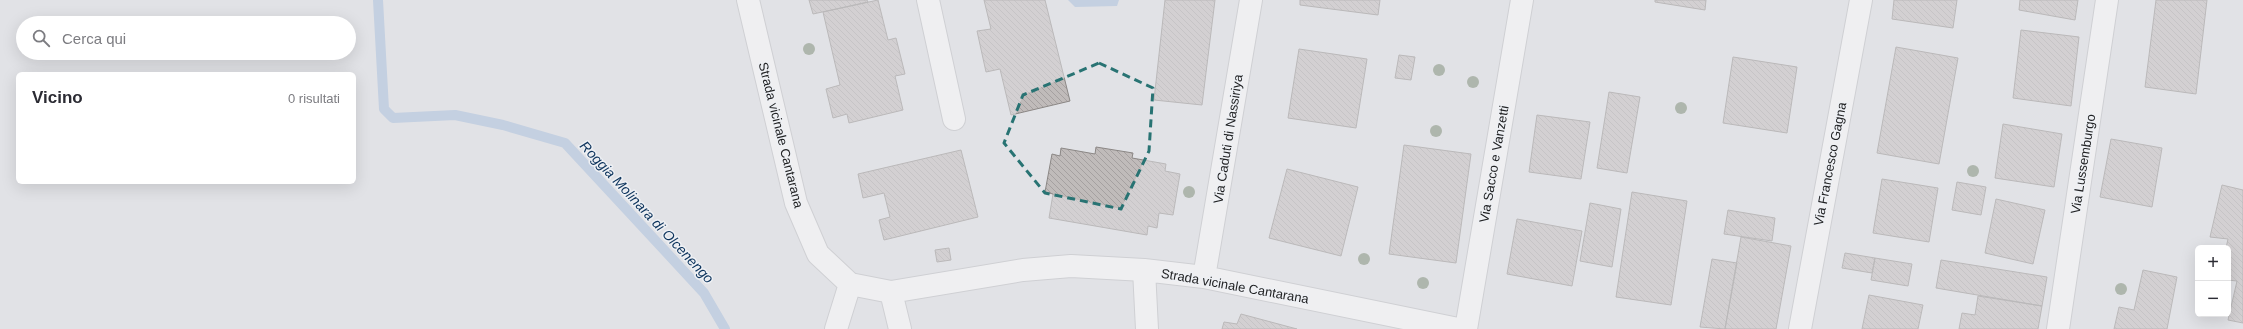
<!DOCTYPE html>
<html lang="it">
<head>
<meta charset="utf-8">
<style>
	body { margin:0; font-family:Helvetica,sans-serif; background:#f2f2f3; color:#2b2b33 }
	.controls { position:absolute; right:12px; bottom:12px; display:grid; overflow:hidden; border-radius:6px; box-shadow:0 4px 16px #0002 }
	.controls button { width:36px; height:36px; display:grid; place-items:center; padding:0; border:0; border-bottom:1px solid #e1e1e2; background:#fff; color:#2b2b33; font:20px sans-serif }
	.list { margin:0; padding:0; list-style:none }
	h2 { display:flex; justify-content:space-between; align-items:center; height:52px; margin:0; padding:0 16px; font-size:17px }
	h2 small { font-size:13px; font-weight:400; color:#7c7c81 }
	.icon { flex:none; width:22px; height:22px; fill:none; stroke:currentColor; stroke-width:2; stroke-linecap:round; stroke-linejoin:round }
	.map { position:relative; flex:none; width:2243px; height:329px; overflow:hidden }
	.search { position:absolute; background:#fff; box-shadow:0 4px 16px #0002; left:16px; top:16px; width:340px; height:44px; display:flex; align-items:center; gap:10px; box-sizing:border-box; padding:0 14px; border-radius:22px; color:#7c7c81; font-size:15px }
	.panel { position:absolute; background:#fff; box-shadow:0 4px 16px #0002; left:16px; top:72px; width:340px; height:112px; border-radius:6px }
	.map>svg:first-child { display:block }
	.water { fill:#9fbadb }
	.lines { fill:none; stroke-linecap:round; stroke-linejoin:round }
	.stream { stroke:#9fbadb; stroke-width:10 }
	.building { fill:url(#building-back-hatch); stroke:#8b8785 }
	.street-casing { stroke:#b8babe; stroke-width:24 }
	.street { stroke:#fff; stroke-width:22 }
	.tree { fill:#708268 }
	.marked { fill:none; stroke:#287373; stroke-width:3; stroke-dasharray:8 5; stroke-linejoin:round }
	.labels { text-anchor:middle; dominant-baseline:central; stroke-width:3; stroke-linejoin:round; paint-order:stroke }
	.street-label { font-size:13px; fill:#222325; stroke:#eef0f4 }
	.water-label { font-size:14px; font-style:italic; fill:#0b325b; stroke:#eef0f4 }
</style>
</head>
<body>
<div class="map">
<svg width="2243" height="329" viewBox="0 0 2243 329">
	<defs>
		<pattern id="building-back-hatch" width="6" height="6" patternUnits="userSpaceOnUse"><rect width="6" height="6" fill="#c0bbba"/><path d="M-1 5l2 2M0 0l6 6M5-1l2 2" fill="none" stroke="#a5a0a0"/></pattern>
	</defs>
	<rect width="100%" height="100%" fill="#e1e2e6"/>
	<path class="water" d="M1068 0H1119L1117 6 1075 7Z"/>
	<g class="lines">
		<path class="stream" d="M378 0 384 109 393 118 455 115 503 125 565 143 704 293 725 329"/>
	</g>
	<path class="building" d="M809 0H867L868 2 813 14Z
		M878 0 888 40 896 38 905 74 895 76 903 110 849 123 847 114 833 118 826 89 840 85 823 12Z
		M984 0H1045L1070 101 1011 115 1000 69 986 72 977 31 991 29Z
		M1165 0H1215L1202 105 1154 100Z
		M1300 0H1380L1378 15 1300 5Z
		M1655 0H1706L1705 10 1655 2Z
		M1894 0H1957L1953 28 1892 19Z
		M2020 0H2078L2075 20 2019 10Z
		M2156 0H2207L2196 94 2145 87Z
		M2021 30 2079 37 2071 106 2013 98Z
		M1896 47 1958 58 1939 164 1877 153Z
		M1299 49 1367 59 1356 128 1288 118Z
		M1399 55 1415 57 1411 80 1395 78Z
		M1733 57 1797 67 1787 133 1723 123Z
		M1609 92 1640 97 1627 173 1597 168Z
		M1537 115 1590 122 1581 179 1529 172Z
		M2003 124 2062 134 2054 187 1995 178Z
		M2111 139 2162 148 2152 207 2100 197Z
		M1404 145 1471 154 1456 263 1389 254Z
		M1096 147 1133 153 1132 158 1166 164 1165 171 1180 174 1173 215 1159 213 1157 228 1148 226 1147 235 1049 218 1053 194 1045 192 1052 154 1060 156 1061 148 1095 154Z
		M961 150 978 217 884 240 879 220 890 217 884 193 863 198 858 174Z
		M1287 169 1358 187 1341 256 1269 238Z
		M1882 179 1938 188 1929 242 1873 233Z
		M1957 182 1986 187 1981 215 1952 210Z
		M2222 185 2243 190V323L2228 320 2237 281 2228 280V248H2226L2228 239 2210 237Z
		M1632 192 1687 201 1671 305 1616 297Z
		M1996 199 2045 210 2033 264 1985 253Z
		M1590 203 1621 209 1612 267 1580 261Z
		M1728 210 1775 218 1772 241 1724 234Z
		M1517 219 1582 231 1572 286 1507 274Z
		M1741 237 1791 246 1776 329H1725Z
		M949 248 951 260 937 262 935 250Z
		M1845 253 1875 258 1872 273 1842 268Z
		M1875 258 1912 264 1908 286 1871 280Z
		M1712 259 1737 263 1725 329 1700 327Z
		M1941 260 2047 277 2042 306 1936 288Z
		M2143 270 2177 277 2167 329H2114L2119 307 2134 310Z
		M1869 295 1923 305 1918 329H1862Z
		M1978 296 2042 306 2038 329H1959L1962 313 1975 315Z
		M1241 314 1297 329H1222L1224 322 1237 324Z"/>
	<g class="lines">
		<g class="street-casing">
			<path id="street" d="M748 0 796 203 818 254 850 284 891 292 1023 270 1071 266 1144 270 1204 277 1458 329
				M928 0 954 119
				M1144 270 1147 329
				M1204 277 1251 0
				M891 292 900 329
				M836 329 850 284
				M1466 329 1522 0
				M1800 329 1861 0
				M2058 329 2107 0"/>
		</g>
		<use href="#street" class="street"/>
	</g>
	<g class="tree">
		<circle cx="809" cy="49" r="6"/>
		<circle cx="1439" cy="70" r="6"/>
		<circle cx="1473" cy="82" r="6"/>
		<circle cx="1681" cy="108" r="6"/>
		<circle cx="1436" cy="131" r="6"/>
		<circle cx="1973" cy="171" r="6"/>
		<circle cx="1189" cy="192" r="6"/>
		<circle cx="1364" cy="259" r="6"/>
		<circle cx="1423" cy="283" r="6"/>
		<circle cx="2121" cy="289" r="6"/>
	</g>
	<path d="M0 0H2243V329H0ZM1099 63 1153 88 1149 151 1121 209 1045 193 1004 143 1023 95Z" fill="#e1e2e6" fill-opacity=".55" fill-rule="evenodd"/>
	<path class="marked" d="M1099 63 1153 88 1149 151 1121 209 1045 193 1004 143 1023 95Z"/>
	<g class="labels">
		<g class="street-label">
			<text transform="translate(781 135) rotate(76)">Strada vicinale Cantarana</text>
			<text transform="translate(1228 139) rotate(-81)">Via Caduti di Nassiriya</text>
			<text transform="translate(1494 164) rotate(-80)">Via Sacco e Vanzetti</text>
			<text transform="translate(1830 164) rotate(-79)">Via Francesco Gagna</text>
			<text transform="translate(2083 164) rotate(-81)">Via Lussemburgo</text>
			<text transform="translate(1235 286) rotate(10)">Strada vicinale Cantarana</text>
		</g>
		<g class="water-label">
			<text transform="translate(647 212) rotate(47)">Roggia Molinara di Olcenengo</text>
		</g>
	</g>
</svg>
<div class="controls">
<button>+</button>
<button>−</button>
</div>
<div class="search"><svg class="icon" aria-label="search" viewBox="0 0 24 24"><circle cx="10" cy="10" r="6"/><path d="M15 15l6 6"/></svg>Cerca qui</div>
<section class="panel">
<h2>Vicino<small>0 risultati</small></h2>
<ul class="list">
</ul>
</section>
</div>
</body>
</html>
